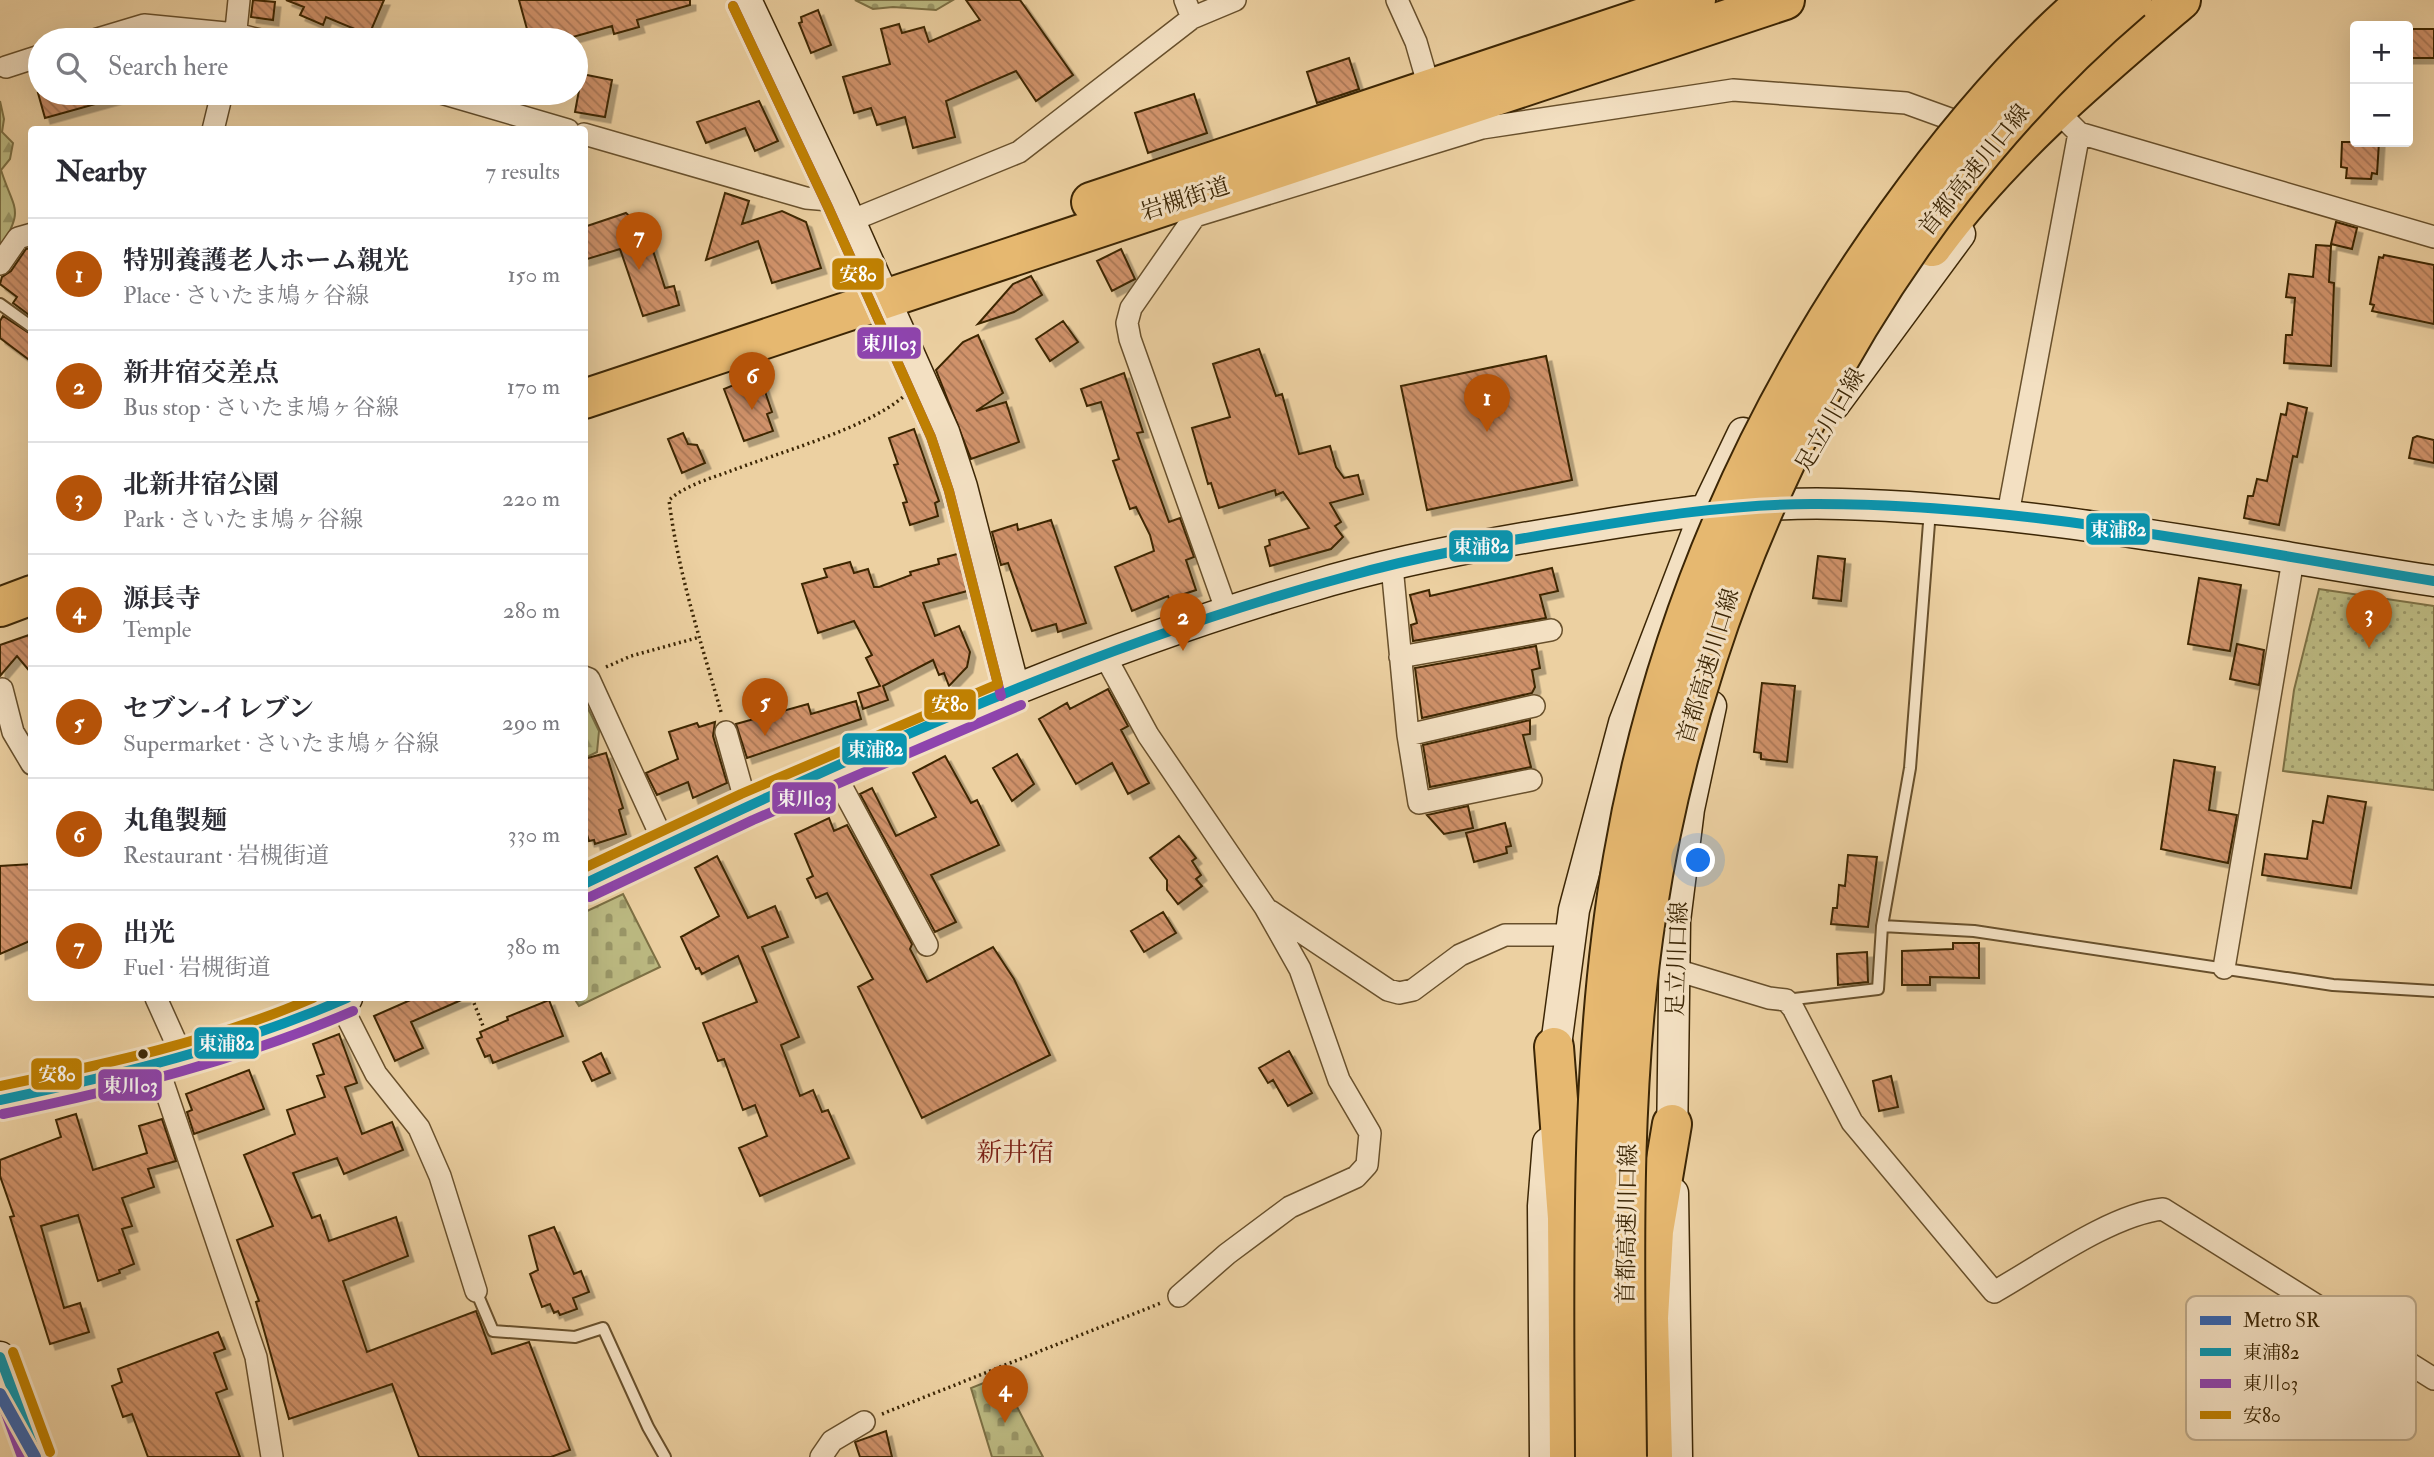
<!DOCTYPE html>
<html lang="en">
<head>
<meta charset="utf-8">
<style>
	body { margin:0; font-family:"IM FELL Double Pica","Noto Serif JP",serif; background:#f7f7f7; color:#2b2b33 }
	.controls { position:absolute; right:21px; top:21px; display:grid; overflow:hidden; border-radius:7px; box-shadow:0 7px 28px #0002 }
	.controls button { width:63px; height:63px; display:grid; place-items:center; padding:0; border:0; border-bottom:2px solid #e1e1e2; background:#fff; color:#2b2b33; font:35px sans-serif }
	.you { position:absolute; left:1699px; top:861px; width:24px; height:24px; margin:-18px; border:5px solid #fff; border-radius:50%; background:#1a73e8; box-shadow:0 0 0 10px #1a73e833 }
	.badge { display:grid; place-items:center; width:46px; height:46px; border-radius:50%; background:#b45309; color:#fff; font-size:23px; font-weight:700 }
	.pin { position:absolute; translate:-50% -58px; filter:drop-shadow(0 2px 4px #0008) }
	.pin::after { content:''; position:absolute; top:37px; width:24px; height:21px; background:inherit; clip-path:polygon(0 0,100% 0,50% 100%) }
	.list { margin:0; padding:0; list-style:none }
	h2 { display:flex; justify-content:space-between; align-items:center; height:91px; margin:0; padding:0 28px; font-size:30px }
	h2 small { font-size:23px; font-weight:400; color:#7c7c81 }
	.list li { display:grid; grid-template-columns:46px 1fr auto; gap:21px; align-items:center; box-sizing:border-box; height:112px; padding:0 28px; border-top:2px solid #e1e1e2 }
	.list b { display:block; font-size:26px; white-space:nowrap }
	.list p { margin:0; font-size:23px; white-space:nowrap; color:#7c7c81 }
	.list em { font-size:23px; font-style:normal; color:#7c7c81 }
	.icon { flex:none; width:38px; height:38px; fill:none; stroke:currentColor; stroke-width:2; stroke-linecap:round; stroke-linejoin:round }
	.map { position:relative; flex:none; width:2434px; height:1457px; overflow:hidden }
	.search { position:absolute; background:#fff; box-shadow:0 7px 28px #0002; left:28px; top:28px; width:560px; height:77px; display:flex; align-items:center; gap:18px; box-sizing:border-box; padding:0 24px; border-radius:38px; color:#7c7c81; font-size:26px }
	.panel { position:absolute; background:#fff; box-shadow:0 7px 28px #0002; left:28px; top:126px; width:560px; height:875px; border-radius:7px }
	.map>svg:first-child { display:block }
	.forest { fill:url(#forest-firs); stroke:#7c7044; stroke-width:2 }
	.cemetery { fill:url(#cemetery-stones); stroke:#7c7044; stroke-width:2 }
	.park { fill:url(#park-dots); stroke:#7c7044; stroke-width:2 }
	.building { fill:url(#building-back-hatch); stroke:#3c2605; stroke-width:2; filter:url(#shadow) }
	.lines { fill:none; stroke-linecap:round; stroke-linejoin:round }
	.lane-casing { stroke:#68502c; stroke-width:14 }
	.street-casing { stroke:#68502c; stroke-width:24 }
	.secondary-casing { stroke:#3c2605; stroke-width:33 }
	.highway-casing { stroke:#3c2605; stroke-width:42 }
	.path { stroke:#3c2605; stroke-width:3.5; stroke-dasharray:2 3.5; stroke-linecap:butt }
	.lane { stroke:#f3e0c2; stroke-width:10 }
	.street { stroke:#f3e0c2; stroke-width:21 }
	.secondary { stroke:#f3e0c2; stroke-width:30 }
	.highway { stroke:#e6b870; stroke-width:38 }
	.highway-bridge-casing { stroke:#3c2605; stroke-width:42; stroke-linecap:butt }
	.highway-bridge { stroke:#e6b870; stroke-width:38 }
	.bus-1-casing { stroke:#f3e0c2; stroke-width:16 }
	.bus-2-casing { stroke:#f3e0c2; stroke-width:16 }
	.bus-3-casing { stroke:#f3e0c2; stroke-width:16 }
	.bus-1 { stroke:#0995b0; stroke-width:10 }
	.bus-2 { stroke:#8e44ad; stroke-width:10 }
	.bus-3 { stroke:#bf8002; stroke-width:10 }
	.metro-1-casing { stroke:#f3e0c2; stroke-width:18 }
	.metro-1 { stroke:#3564af; stroke-width:12 }
	.bus-dot { fill:#3c2605; stroke:#f3e0c2; stroke-width:2.5 }
	.labels { text-anchor:middle; dominant-baseline:central; stroke-width:6; stroke-linejoin:round; paint-order:stroke }
	.street-label { font-size:23px; fill:#3c2605; stroke:#f3e0c2 }
	.quarter-label { font-size:26px; fill:#7a1f14; stroke:#f3e0c2 }
	.key { fill:#f3e0c2; stroke:#bca889; stroke-width:2 }
	.key-label { font-size:19px; fill:#3c2605 }
	.line-badge { stroke:#f3e0c2; stroke-width:2.5 }
	.badge-label { font-size:19px; text-anchor:middle; font-weight:bold; fill:#fff }
</style>
</head>
<body>
<div class="map">
<svg width="2434" height="1457" viewBox="0 0 2434 1457">
	<defs>
		<pattern id="forest-firs" width="22" height="20" patternUnits="userSpaceOnUse" patternTransform="scale(1.75)"><rect width="22" height="20" fill="#bcba82"/><path d="M5 1l3.5 6h-7zM16 11l3.5 6h-7z" fill="#9a9768"/></pattern>
		<pattern id="cemetery-stones" width="16" height="16" patternUnits="userSpaceOnUse" patternTransform="scale(1.75)"><rect width="16" height="16" fill="#bcba82"/><path d="M2 7V4a2 2 0 0 1 4 0v3zM10 15v-3a2 2 0 0 1 4 0v3z" fill="#9a9768"/></pattern>
		<pattern id="park-dots" width="8" height="8" patternUnits="userSpaceOnUse" patternTransform="scale(1.75)"><rect width="8" height="8" fill="#bcba82"/><path d="M2 2h.1M6 6h.1" fill="none" stroke="#9a9768" stroke-width="1.8" stroke-linecap="round"/></pattern>
		<pattern id="building-back-hatch" width="6" height="6" patternUnits="userSpaceOnUse" patternTransform="scale(1.75)"><rect width="6" height="6" fill="#d0926b"/><path d="M-1 5l2 2M0 0l6 6M5-1l2 2" fill="none" stroke="#aa7756"/></pattern>
		<filter id="shadow"><feDropShadow dx="5.5" dy="5.5" stdDeviation="0" flood-color="#0004"/></filter>
	</defs>
	<rect width="100%" height="100%" fill="#ecd0a1"/>
	<filter id="stains"><feTurbulence type="fractalNoise" baseFrequency=".00286" numOctaves="4"/><feColorMatrix values="0 0 0 0 .2 0 0 0 0 .09 0 0 0 0 .02 0 0 0 .5 -.17"/></filter>
	<radialGradient id="worn" r=".72"><stop offset=".6" stop-color="#630" stop-opacity="0"/><stop offset="1" stop-color="#630" stop-opacity=".3"/></radialGradient>
	<path class="forest" d="M0 101 4 119 2 132 13 143 10 159 1 170C14 211 25 207 0 249Z
		M585 702 599 731 597 752 585 758Z"/>
	<path class="cemetery" d="M855 0H953L936 10 893 7 873 9Z
		M623 894 660 967 579 1006 574 998H584L585 912Z
		M1001 1376 1043 1457H992L971 1388Z"/>
	<path class="park" d="M2319 589 2434 606V790L2283 771 2294 690Z"/>
	<path class="building" d="M253 0 275 2 273 20 251 17Z
		M286 0H384L369 35 326 17 323 25 300 15 304 7Z
		M519 0H690V5L637 20 639 27 614 34 612 26 562 40H530Z
		M966 0H1020L1073 75 1036 101 1016 71 946 101 955 137 913 148 905 117 877 125 871 108 854 113 843 77 890 64 881 29 899 24 902 33 924 27 929 42 980 20Z
		M818 10 831 45 811 53 799 23 802 22 801 17Z
		M2408 29H2434V58H2408Z
		M1349 58 1359 89 1317 103 1307 72Z
		M582 74 612 80 605 117 575 112Z
		M38 93H117V98L45 118Z
		M1194 94 1207 133 1148 153 1135 113Z
		M759 101 778 141 755 151 745 128 706 143 697 122Z
		M2342 142H2379L2377 174 2372 173 2371 179 2346 178 2347 168 2341 167Z
		M725 193 749 201 742 224 782 211 806 222 821 268 772 283 758 241 706 260Z
		M626 213 647 232 665 288 674 286 679 305 643 316 620 249 584 260V227Z
		M2336 222 2357 228 2352 249 2331 244Z
		M2316 245 2331 246 2329 282 2334 283 2331 366 2284 363 2286 335H2292L2295 298 2286 297 2289 274 2313 277Z
		M32 248V317L13 303 17 297 0 284 2 277 11 271 26 249Z
		M1121 249 1135 279 1112 291 1097 261Z
		M2384 255 2434 265V324L2372 311 2374 305 2370 304 2379 257 2383 258Z
		M1031 276 1042 295 1014 312 978 324 1013 284Z
		M3 316 32 335V362L0 338V321Z
		M1063 321 1078 342 1050 361 1036 339Z
		M978 335 1003 393 976 411 1006 402 1019 442 971 459 936 370 963 342Z
		M1259 349 1276 396 1282 394 1299 454 1330 446 1336 467 1344 478 1358 475 1363 494 1330 503 1341 522 1335 526 1343 537 1331 549 1270 566 1265 547 1270 545 1269 540 1309 528 1283 492 1276 495 1275 490 1219 508 1211 483 1208 484 1192 428 1230 417 1213 364Z
		M1546 356 1572 480 1427 510 1401 386Z
		M758 371 772 412 767 414 773 431 744 441 724 389 734 385 732 379Z
		M1124 373 1143 432 1137 433 1169 522 1180 518 1194 557 1186 560 1196 590 1169 599 1168 596 1132 611 1115 567 1154 551 1150 535 1136 507 1130 509 1113 461 1119 459 1101 402 1087 406 1081 389Z
		M2288 403 2307 408 2297 457 2293 456 2279 525 2244 518 2248 496H2253L2257 479 2267 481 2281 414 2286 415Z
		M914 429 939 501 935 503 938 516 910 525 903 503 907 502 894 465 898 464 889 438Z
		M683 433 688 444 697 445 705 463 682 473 668 439Z
		M2417 436 2434 440V463L2409 458 2413 438Z
		M1051 520 1086 623 1058 632 1056 624 1032 631 1008 563 1001 565 992 532 1017 524 1018 530Z
		M961 553 971 590 923 603 935 636 959 626 970 652 967 667 949 686 944 673 939 675 933 660 883 686 888 700 863 709 858 693 880 686 866 658 872 655 854 621 818 633 802 584 827 577 824 569 850 562 854 573 868 569 874 587H879L911 575 910 572 939 564 938 559Z
		M1818 556 1845 559 1841 601 1813 598Z
		M1552 568 1558 591 1540 595 1546 618 1413 641 1411 625 1417 623 1410 595 1429 590 1430 596Z
		M2199 578 2241 585 2230 651 2188 644Z
		M32 634V674L17 656 0 676V645Z
		M2237 644 2264 650 2259 685 2230 679Z
		M1536 646 1540 668 1532 670 1535 687 1532 693 1422 718 1415 668Z
		M1762 683 1795 686 1787 762 1761 759V753L1754 752Z
		M1108 689 1128 726 1121 730 1149 783 1128 794 1112 763 1076 784 1039 719 1067 703 1070 709Z
		M856 701 861 719 747 758 736 724 808 704 811 714Z
		M1530 720V734L1523 735 1531 767 1430 787 1423 745Z
		M715 722 713 736 727 783 693 798 688 782 657 795 646 773 678 759 669 732 697 723 699 727Z
		M606 753 623 808 619 810 626 834 595 844 594 840 589 841 584 825V759Z
		M1017 754 1034 784 1012 801 993 768Z
		M945 756 971 803 977 800 999 845 931 875 956 922 935 932 860 794 872 788 896 836 936 817 913 773Z
		M2174 760 2215 767 2209 810 2237 815 2228 863 2161 849Z
		M2328 796 2366 802 2351 888 2262 875 2265 854 2307 859 2313 821 2323 823Z
		M1468 806 1473 828 1444 834 1427 815Z
		M829 818 834 831 847 825 912 944 910 949 927 982 993 947 1014 979 1050 1055 922 1118 858 987 873 979 827 893 816 898 807 879 813 876 795 834Z
		M1505 823 1511 846 1506 847 1507 853 1474 862 1466 833Z
		M1179 836 1196 858 1192 861 1201 875 1196 879 1202 886 1178 904 1167 890V880L1150 858Z
		M1848 855 1877 857 1868 927 1831 924 1833 908H1837L1839 885 1845 886Z
		M717 856 748 918 775 906 788 937 762 947 799 1037 781 1045 800 1096 813 1090 822 1112 828 1110 849 1158 760 1196 739 1148 767 1136 755 1105 743 1110 724 1059 718 1061 703 1023 757 1002 738 956 702 974 699 968 696 969 681 937 719 916 695 868Z
		M32 864V940L0 954V866Z
		M1163 912 1176 933 1144 952 1131 931Z
		M1953 943H1979V978L1930 977V985H1902V951L1953 949Z
		M1867 952 1868 982 1838 985 1837 954Z
		M415 998H466L411 1022 423 1048 395 1061 374 1016Z
		M549 1000 563 1036 493 1063 490 1055 485 1057 477 1039 482 1037 480 1032 508 1020 507 1017Z
		M339 1034 357 1083 345 1087 362 1134 392 1122 403 1150 344 1174 337 1158 293 1173 312 1218 320 1215 329 1241 396 1217 408 1256 343 1281 367 1352 476 1311 492 1354 529 1342 570 1450 551 1457H419L392 1384 289 1419 256 1302 259 1301 237 1240 273 1226 244 1155 295 1134 287 1110 325 1097 317 1076 324 1074 313 1044Z
		M1289 1051 1312 1093 1288 1106 1273 1080 1268 1083 1259 1068Z
		M601 1053 610 1073 592 1081 583 1062Z
		M249 1070 264 1109 194 1134 187 1112 192 1110 186 1094Z
		M1891 1076 1898 1107 1879 1111 1873 1081Z
		M76 1114 93 1170 147 1153 139 1126 162 1119 176 1161 148 1169 154 1187 122 1198 132 1226 122 1229 134 1264 119 1270 120 1273 98 1281 78 1215 41 1226 64 1308 80 1303 89 1332 50 1344 10 1217 14 1216 0 1176V1160L61 1137 56 1120Z
		M554 1227 574 1274 581 1271 589 1292 573 1298 577 1309 560 1315 558 1311 554 1313 550 1304 542 1307 530 1274 538 1270 529 1236Z
		M218 1332 225 1349 214 1353 227 1389 216 1393 240 1457H148L132 1414 123 1417 112 1386 122 1382 118 1369Z
		M886 1431 892 1457H860L855 1442Z"/>
	<g class="lines">
		<g class="lane-casing">
			<path id="lane" d="M0 304 32 327
				M1882 926 1974 931 2333 985 2434 991
				M1786 1000 1878 989 1882 926 1910 768 1930 510
				M476 1291 493 1331 575 1337 603 1328 648 1427 665 1457"/>
		</g>
		<g class="street-casing">
			<path id="street" d="M1397 0 1416 42 1429 87
				M1192 18 1235 0
				M94 40 144 25 236 34 260 40
				M235 40 239 0
				M6 67 40 56
				M441 93 568 130
				M2064 118 2079 133 2434 237
				M1482 128 1733 90 1906 103 1953 120
				M213 130 222 93
				M584 134 806 198 841 201
				M850 221 1019 152 1192 18 1185 0
				M0 264 18 238 32 234
				M2008 514 2079 133
				M1392 566 1408 735 1419 803 1531 780
				M1227 612 1130 339 1127 323 1131 308 1195 216 1482 128 1473 102
				M1105 656 1148 735 1265 907 1300 969 1339 1080 1370 1133 1367 1165 1356 1177 1290 1207 1227 1254 1179 1296
				M1400 657 1551 630
				M584 677 589 679 665 845
				M2 689 13 732 32 764
				M726 732 747 807
				M1408 735 1534 706
				M832 769 927 945
				M1270 911 1388 990 1399 993 1413 990 1460 955 1505 935H1570
				M2224 968 2293 560
				M1676 970 1769 998 1786 1000 1793 1008 1852 1122 1994 1292C2040 1266 2112 1214 2163 1209L2434 1379
				M156 998 183 1058
				M339 1001 376 1074 419 1128 440 1176 476 1291
				M157 1065 256 1357 272 1457
				M821 1457 832 1441 864 1422"/>
		</g>
		<g class="secondary-casing">
			<path id="secondary" d="M746 0 841 201 944 432 962 487 1015 692
				M1834 405 1960 234
				M584 884C819 771 1058 660 1308 587 1394 561 1483 544 1572 530 1660 515 1752 501 1841 504 2040 509 2237 551 2434 581
				M1553 1068 1574 910 1624 723 1705 512 1743 433
				M0 1100C118 1076 237 1050 347 998
				M1672 1146 1675 921 1689 809 1711 706
				M1673 1193 1677 1457
				M0 1357 37 1457
				M1545 1457 1543 1206 1548 1143"/>
		</g>
		<g class="highway-casing">
			<path id="highway" d="M1091 202 1696 0
				M1932 247C2001 152 2093 75 2181 0
				M584 399 1785 0
				M0 607 32 595
				M1554 1047 1567 1218 1569 1457
				M1653 1457 1649 1318 1654 1231 1672 1124"/>
		</g>
		<path class="path" d="M606 667 631 656 700 637
			M721 712C701 642 678 573 669 500 685 486 708 479 728 472 777 453 865 429 903 397
			M472 998 483 1026
			M882 1414 1161 1303"/>
		<use href="#lane" class="lane"/>
		<use href="#street" class="street"/>
		<use href="#secondary" class="secondary"/>
		<use href="#highway" class="highway"/>
		<g class="highway-bridge-casing">
			<path id="highway-bridge" d="M1595 1457C1594 1259 1589 1054 1623 858 1663 624 1758 408 1896 216 1952 138 2014 63 2087 0
				M1627 1457C1625 1275 1619 1091 1647 911 1699 572 1868 225 2132 0"/>
		</g>
		<use href="#highway-bridge" class="highway-bridge"/>
		<g class="bus-1-casing">
			<path id="bus-1" d="M584 884C831 766 1080 648 1345 577 1419 556 1495 543 1572 530 1651 517 1731 504 1812 504 2021 503 2228 548 2434 581
				M0 1100C119 1075 235 1047 347 998
				M0 1357 37 1457"/>
		</g>
		<g class="bus-2-casing">
			<path id="bus-2" d="M733 6 828 207 931 437 949 491 1001 696
				M590 897 753 820 1021 705
				M3 1114C123 1089 240 1060 353 1011
				M0 1397 22 1457"/>
		</g>
		<g class="bus-3-casing">
			<path id="bus-3" d="M584 868 741 794 998 684 949 491 931 437 828 207 733 6
				M0 1086C106 1064 214 1041 313 998
				M13 1352 50 1452"/>
		</g>
		<use href="#bus-1" class="bus-1"/>
		<use href="#bus-2" class="bus-2"/>
		<use href="#bus-3" class="bus-3"/>
		<g class="metro-1-casing">
			<path id="metro-1" d="M0 1394 35 1457"/>
		</g>
		<use href="#metro-1" class="metro-1"/>
	</g>
	<circle class="bus-dot" cx="143" cy="1054" r="6"/>
	<g class="labels">
		<g class="street-label">
			<text transform="translate(1974 170) rotate(-51)">首都高速川口線</text>
			<text transform="translate(1185 199) rotate(-18)">岩槻街道</text>
			<text transform="translate(1830 420) rotate(-60)">足立川口線</text>
			<text transform="translate(1708 666) rotate(-73)">首都高速川口線</text>
			<text transform="translate(1677 959) rotate(-88)">足立川口線</text>
			<text transform="translate(1627 1224) rotate(-89)">首都高速川口線</text>
		</g>
		<g class="quarter-label">
			<text x="1015" y="1153">新井宿</text>
		</g>
	</g>
	<rect x="2186" y="1296" width="230" height="144" rx="10" class="key"/>
	<rect x="2200" y="1316" width="31" height="9" fill="#3564af"/>
	<rect x="2200" y="1348" width="31" height="8" fill="#0995b0"/>
	<rect x="2200" y="1379" width="31" height="9" fill="#8e44ad"/>
	<rect x="2200" y="1411" width="31" height="8" fill="#bf8002"/>
	<g class="key-label">
		<text x="2243" y="1327">Metro SR</text>
		<text x="2243" y="1359">東浦82</text>
		<text x="2243" y="1390">東川03</text>
		<text x="2243" y="1422">安80</text>
	</g>
	<g class="line-badge">
		<rect x="831" y="257" width="54" height="34" rx="7" fill="#bf8002"/>
		<rect x="856" y="326" width="66" height="34" rx="7" fill="#8e44ad"/>
		<rect x="2085" y="512" width="66" height="34" rx="7" fill="#0995b0"/>
		<rect x="1448" y="529" width="66" height="34" rx="7" fill="#0995b0"/>
		<rect x="923" y="688" width="54" height="33" rx="7" fill="#bf8002"/>
		<rect x="841" y="732" width="67" height="34" rx="7" fill="#0995b0"/>
		<rect x="771" y="781" width="66" height="34" rx="7" fill="#8e44ad"/>
		<rect x="193" y="1026" width="67" height="34" rx="7" fill="#0995b0"/>
		<rect x="30" y="1057" width="53" height="34" rx="7" fill="#bf8002"/>
		<rect x="97" y="1068" width="66" height="34" rx="7" fill="#8e44ad"/>
	</g>
	<g class="badge-label">
		<text x="858" y="281">安80</text>
		<text x="889" y="350">東川03</text>
		<text x="2118" y="536">東浦82</text>
		<text x="1481" y="553">東浦82</text>
		<text x="950" y="711">安80</text>
		<text x="875" y="756">東浦82</text>
		<text x="804" y="805">東川03</text>
		<text x="226" y="1050">東浦82</text>
		<text x="57" y="1081">安80</text>
		<text x="130" y="1092">東川03</text>
	</g>
	<rect width="100%" height="100%" filter="url(#stains)"/>
	<rect width="100%" height="100%" fill="url(#worn)"/>
</svg>
<div class="controls">
<button>+</button>
<button>−</button>
</div>
<div class="you"></div>
<div class="pin badge" style="left:1487px;top:432px">1</div>
<div class="pin badge" style="left:1183px;top:651px">2</div>
<div class="pin badge" style="left:2369px;top:648px">3</div>
<div class="pin badge" style="left:1005px;top:1423px">4</div>
<div class="pin badge" style="left:765px;top:736px">5</div>
<div class="pin badge" style="left:752px;top:410px">6</div>
<div class="pin badge" style="left:639px;top:270px">7</div>
<div class="search"><svg class="icon" aria-label="search" viewBox="0 0 24 24"><circle cx="10" cy="10" r="6"/><path d="M15 15l6 6"/></svg>Search here</div>
<section class="panel">
<h2>Nearby<small>7 results</small></h2>
<ul class="list">
<li><span class="badge">1</span><div><b>特別養護老人ホーム親光</b><p>Place · さいたま鳩ヶ谷線</p></div><em>150 m</em></li>
<li><span class="badge">2</span><div><b>新井宿交差点</b><p>Bus stop · さいたま鳩ヶ谷線</p></div><em>170 m</em></li>
<li><span class="badge">3</span><div><b>北新井宿公園</b><p>Park · さいたま鳩ヶ谷線</p></div><em>220 m</em></li>
<li><span class="badge">4</span><div><b>源長寺</b><p>Temple</p></div><em>280 m</em></li>
<li><span class="badge">5</span><div><b>セブン-イレブン</b><p>Supermarket · さいたま鳩ヶ谷線</p></div><em>290 m</em></li>
<li><span class="badge">6</span><div><b>丸亀製麺</b><p>Restaurant · 岩槻街道</p></div><em>330 m</em></li>
<li><span class="badge">7</span><div><b>出光</b><p>Fuel · 岩槻街道</p></div><em>380 m</em></li>
</ul>
</section>
</div>
</body>
</html>
